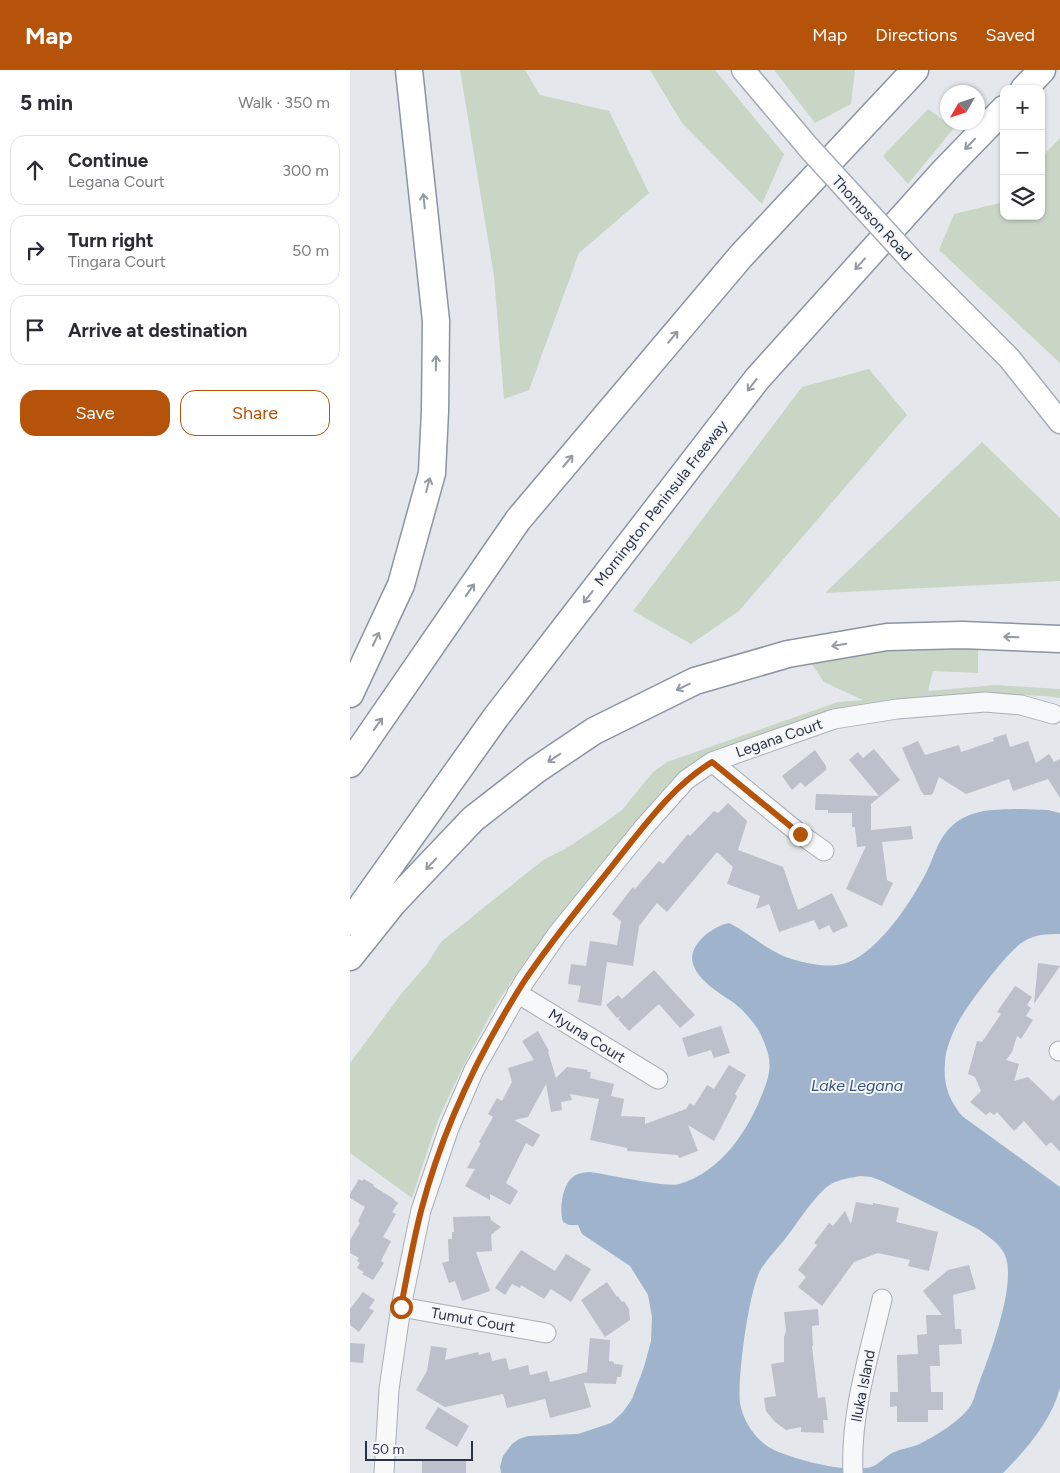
<!DOCTYPE html>
<html lang="en">
<head>
<meta charset="utf-8">
<style>
	body { margin:0; font-family:Figtree,sans-serif; background:#f7f7f7; color:#2b2b33 }
	.controls { position:absolute; right:15px; top:15px; display:grid; overflow:hidden; border-radius:10px; box-shadow:0 1px 4px #0004 }
	.controls button { width:45px; height:45px; display:grid; place-items:center; padding:0; border:0; border-bottom:1px solid #e1e1e2; background:#fff; color:#2b2b33; font:25px sans-serif }
	.compass { position:absolute; left:590px; top:15px; width:45px; height:45px; border-radius:50%; background:#fff; box-shadow:0 1px 4px #0004; rotate:231deg }
	.scale { position:absolute; left:15px; bottom:12px; width:108px; box-sizing:border-box; padding-left:5px; border:2px solid #2b3445; border-top:0; font-size:14px; line-height:18px; white-space:nowrap; color:#2b3445; -webkit-text-stroke:4px #f4f6f9; paint-order:stroke }
	.stop { position:absolute; width:15px; height:15px; margin:-11px; border:4px solid #b45309; border-radius:50%; background:#fff }
	.stop.end { background:#b45309; border-color:#fff; box-shadow:0 1px 5px #0008 }
	.list { margin:0; padding:0; list-style:none }
	h2 { display:flex; justify-content:space-between; align-items:center; height:65px; margin:0; padding:0 20px; font-size:21px }
	h2 small { font-size:16px; font-weight:400; color:#7c7c81 }
	.list li { display:grid; grid-template-columns:32px 1fr auto; gap:15px; align-items:center; box-sizing:border-box; height:70px; margin:0 10px 10px; padding:0 10px; border:1px solid #e1e1e2; border-radius:15px }
	.list b { display:block; font-size:19px; white-space:nowrap }
	.list p { margin:0; font-size:16px; white-space:nowrap; color:#7c7c81 }
	.list em { font-size:16px; font-style:normal; color:#7c7c81 }
	.actions { display:flex; gap:10px; padding:15px 20px }
	.actions a { flex:1; padding:11px 0; border:1px solid #b45309; border-radius:15px; text-align:center; font-size:18px; color:#b45309 }
	.actions .main { background:#b45309; color:#fff }
	.icon { flex:none; width:28px; height:28px; fill:none; stroke:currentColor; stroke-width:2; stroke-linecap:round; stroke-linejoin:round }
	.map { position:relative; flex:none; width:710px; height:1403px; overflow:hidden }
	header { display:flex; align-items:center; gap:30px; box-sizing:border-box; height:70px; padding:0 25px; background:#b45309; color:#fff }
	header strong { font-size:24px }
	nav { display:flex; gap:28px; margin-inline-start:auto; font-size:18px }
	main { display:flex }
	aside { flex:1; background:#fff }
	.map>svg:first-child { display:block }
	.green { fill:#c9d6c5 }
	.water { fill:#9fb4cc; fill-rule:evenodd }
	.building { fill:#bbc0ca }
	.lines { fill:none; stroke-linecap:round; stroke-linejoin:round }
	.minor-casing { stroke:#a9aeb7; stroke-width:21 }
	.major-casing { stroke:#a3abb8; stroke-width:25 }
	.highway-casing { stroke:#8b94a3; stroke-width:29 }
	.minor { stroke:#f7f8fa; stroke-width:19 }
	.major { stroke:#fff; stroke-width:22 }
	.highway { stroke:#fff; stroke-width:26 }
	.major-bridge-casing { stroke:#a3abb8; stroke-width:25; stroke-linecap:butt }
	.major-bridge { stroke:#fff; stroke-width:22 }
	.oneway { stroke:#959aa2 }
	.route { stroke:#b45309; stroke-width:6 }
	.labels { text-anchor:middle; dominant-baseline:central; stroke-width:4; stroke-linejoin:round; paint-order:stroke }
	.street-label { font-size:15px; fill:#2b3445; stroke:#f4f6f9 }
	.water-label { font-size:16px; font-style:italic; fill:#34527a; stroke:#f4f6f9 }
</style>
</head>
<body>
<header>
<strong>Map</strong>
<nav><a>Map</a><a>Directions</a><a>Saved</a></nav>
</header>
<main>
<aside>
<h2>5 min<small>Walk · 350 m</small></h2>
<ul class="list">
<li><svg class="icon" aria-label="ahead" viewBox="0 0 24 24"><path d="M12 20V5M6 11l6-6 6 6"/></svg><div><b>Continue</b><p>Legana Court</p></div><em>300 m</em></li>
<li><svg class="icon" aria-label="right" viewBox="0 0 24 24"><path d="M7 20v-9h11M14 6l5 5-5 5"/></svg><div><b>Turn right</b><p>Tingara Court</p></div><em>50 m</em></li>
<li><svg class="icon" aria-label="arrive" viewBox="0 0 24 24"><path d="M6 21V4h12l-3 4 3 4H6"/></svg><div><b>Arrive at destination</b></div></li>
</ul>
<div class="actions"><a class="main">Save</a><a>Share</a></div>
</aside>
<div class="map">
<svg width="710" height="1403" viewBox="0 0 710 1403">
	<rect width="100%" height="100%" fill="#e4e7ec"/>
	<path class="green" d="M110 0H175L190 25 259 41 299 123 229 183 179 320 154 329 144 206Z
		M300 0H365L434 84 412 134 332 53Z
		M424 0H505L501 34 465 53Z
		M578 39 604 58 558 114 533 86Z
		M710 68V293L589 180 604 144 650 133 654 129V146H691V88Z
		M519 299 557 345 389 541 341 574 283 541 452 317Z
		M632 372 710 448V511L475 523Z
		M628 576V603L583 601 578 621 646 615 710 619V628L694 626 639 624 595 626 496 639 370 678C329 693 303 732 276 764 237 810 198 857 164 908 154 922 144 937 136 953 119 984 103 1016 89 1048 79 1074 71 1101 62 1128L0 1083V993L52 923 77 894 91 872 193 790 215 779 250 756 272 740 303 702 317 692 488 632 513 630 474 612 459 590 528 579Z"/>
	<path class="water" d="M671 739 698 740 710 743V864C696 864 685 864 673 872 657 882 620 932 610 949 603 961 595 980 595 993 593 1014 599 1030 612 1046L710 1117V1318C701 1351 677 1379 653 1403H151L150 1397 153 1386 162 1374 169 1369 178 1366 228 1364 261 1353 273 1342 282 1329 294 1297 301 1271 302 1247 298 1225 280 1196 232 1164 228 1155H219L213 1152C209 1139 212 1114 224 1106 229 1103 234 1102 240 1102 256 1104 318 1118 329 1114 371 1102 398 1061 413 1022 417 1012 421 1000 419 989 418 980 413 969 409 961 403 951 393 940 384 933 370 923 349 912 343 894 337 875 363 856 379 853 401 864 418 882 442 889 455 893 473 897 487 895 523 892 562 831 577 801 585 785 588 768 603 755 623 738 646 740 671 739ZM510 1106 521 1107 532 1111 628 1159C638 1166 650 1174 655 1185 667 1214 640 1284 629 1313 626 1320 625 1328 621 1335 611 1351 584 1367 567 1375 559 1378 550 1379 542 1383 533 1388 527 1397 516 1398 492 1402 447 1390 424 1380 407 1372 393 1352 390 1333 387 1308 399 1219 411 1199 418 1188 427 1179 435 1169 447 1154 466 1123 481 1114 490 1109 500 1108 510 1106Z"/>
	<path class="building" d="M656 664 660 677 678 671 686 693 699 684 704 692 710 689V728L698 709 663 721 659 709 616 724 589 707 583 723 581 725H574L571 721 552 678 568 671 575 685 609 675 611 682 644 671 643 668Z
		M524 679 550 710 521 734V760L561 756 563 769 532 772 537 810 543 813 532 836 496 819 516 776 507 777 505 757H502V743H478V740H465L466 724 529 726 499 690 508 682 513 688Z
		M465 680 476 696V700L455 717 451 712 442 720 432 706Z
		M378 733 397 751 388 780 433 797 448 840 482 823 498 856 483 863 479 855 469 860 464 850 429 862 419 834 406 839 410 826 377 814 383 797 367 782 317 842 307 833 289 856 283 896 257 892 251 936 228 932 231 916 218 914 221 894 236 896 240 871 267 875 271 851 262 844 283 817 285 819 309 791 313 794 338 764 340 766 364 741 368 743Z
		M688 893 710 896 684 934Z
		M304 900 345 945 330 958 309 934 279 961 268 949 271 946 267 948 256 935 268 925 272 929Z
		M665 916 667 917 682 927 677 935 681 938 676 946 683 950 671 969 667 966 662 982 656 990 669 994 664 1011 678 1007 703 1031 710 1024V1082L701 1072 696 1076 674 1051 664 1061 647 1042 644 1045 640 1042 636 1045 620 1032 631 1021 625 1007 618 1004 627 971 632 972 651 944 647 942Z
		M371 956 380 983 364 988 361 980 338 987 332 968Z
		M188 961 199 981 198 982 206 1008 217 997 238 1000 237 1002H241L240 1008 264 1014 261 1026 274 1029 271 1046 295 1047V1054L336 1039 340 1033 344 1036 357 1015 364 1019 379 995 396 1005 385 1024 387 1027 364 1071 338 1055 348 1081 329 1088 328 1085 277 1081V1078L240 1070 249 1029 220 1024 222 1030 211 1032 212 1040 201 1042 196 1014 178 1047 164 1050 190 1065 183 1077 176 1073 156 1113 168 1121 160 1135 140 1124V1130L115 1116 125 1099 117 1098 131 1073 129 1072 143 1047 138 1044 147 1028 152 1031 162 1012 158 998 184 990 172 971Z
		M9 1109 12 1111 14 1109 24 1115 23 1116 44 1129V1130L48 1133 42 1142 46 1144 33 1167 41 1171 31 1191 34 1193 23 1210 12 1204 14 1202 7 1198 10 1193 7 1191 9 1188 0 1183V1170L10 1153 8 1151 15 1137 0 1128V1124Z
		M506 1132 523 1135V1133L549 1138 546 1152 588 1162 579 1201 558 1196 560 1190 528 1183 504 1192 472 1236 448 1217 456 1207 448 1200 467 1175 464 1173 479 1153 483 1156 495 1141 501 1154Z
		M140 1146 141 1150 151 1157 141 1165 142 1181 126 1182 140 1221 112 1231 105 1211 99 1213 92 1193 99 1191 98 1169H102V1162H104L103 1147Z
		M171 1180 205 1201 216 1184 241 1199 221 1232 201 1219 194 1229 171 1215 170 1218 162 1214 155 1225 145 1218Z
		M619 1195 626 1219 603 1225 605 1259H611L612 1274 589 1275 590 1296H580L581 1322H593V1340H578V1352H547V1336L540 1337V1322H548L547 1285 568 1284 567 1265 577 1264 576 1245H592L573 1221 598 1200Z
		M257 1212 267 1227 268 1226 272 1232 274 1231 279 1239 280 1250 255 1267 231 1230Z
		M13 1222 25 1230 19 1238 24 1241 9 1262 0 1255V1239Z
		M468 1239 469 1255 462 1256 463 1276H462L468 1328 475 1327 478 1350H473L474 1363 451 1362V1357L436 1360 425 1352 416 1341 414 1328 426 1326 421 1294 434 1292V1267L436 1261 434 1242Z
		M240 1268 260 1270 259 1291 264 1292V1294L273 1295 271 1307H267L266 1314 234 1313 241 1337 200 1348 195 1329 157 1338 153 1324 95 1337 66 1320 77 1301 81 1276 97 1278 95 1290 128 1282 129 1285 140 1282 142 1291 156 1288 159 1300 178 1295 180 1305 197 1301 200 1312 237 1302Z
		M0 1273 15 1274 13 1293 0 1292Z
		M88 1337 119 1356 107 1377 75 1358Z
		M72 1389 116 1391V1403H72Z"/>
	<g class="lines">
		<g class="minor-casing">
			<path id="minor" d="M362 692 450 764 474 781
				M167 923 308 1009
				M709 981H710
				M51 1237 196 1263
				M34 1403 39 1319 51 1237 71 1140 99 1058 124 1000 174 912 208 863 294 757 336 710 362 692 484 649 547 639 635 632 671 635 703 644
				M503 1403C500 1344 519 1286 532 1229"/>
		</g>
		<g class="major-casing">
			<path id="major" d="M393 0 459 78
				M564 193 659 288 710 352"/>
		</g>
		<g class="highway-casing">
			<path id="highway" d="M674 19 692 0
				M0 624 51 515 82 403 85 341 86 251 59 0
				M0 694 168 450 391 186 565 0
				M0 852 146 647 407 309 595 100 654 39
				M0 887 44 832 123 749 186 700 244 661 345 611 438 584 537 567 612 565 710 569"/>
		</g>
		<use href="#minor" class="minor"/>
		<use href="#major" class="major"/>
		<use href="#highway" class="highway"/>
		<g class="major-bridge-casing">
			<path id="major-bridge" d="M459 78 564 193"/>
		</g>
		<use href="#major-bridge" class="major-bridge"/>
	</g>
	<defs><path id="oneway-shaft" d="M-6 0H5M1.5-3L5.5 0L1.5 3" fill="none" stroke-width="1.6" stroke-linecap="round" stroke-linejoin="round" transform="scale(1.25)"/></defs>
	<g class="oneway">
		<use href="#oneway-shaft" transform="translate(620 74) rotate(134)"/>
		<use href="#oneway-shaft" transform="translate(74 131) rotate(-96)"/>
		<use href="#oneway-shaft" transform="translate(510 194) rotate(132)"/>
		<use href="#oneway-shaft" transform="translate(323 267) rotate(-50)"/>
		<use href="#oneway-shaft" transform="translate(86 293) rotate(-89)"/>
		<use href="#oneway-shaft" transform="translate(402 315) rotate(128)"/>
		<use href="#oneway-shaft" transform="translate(218 391) rotate(-50)"/>
		<use href="#oneway-shaft" transform="translate(78 415) rotate(-75)"/>
		<use href="#oneway-shaft" transform="translate(120 520) rotate(-55)"/>
		<use href="#oneway-shaft" transform="translate(238 527) rotate(128)"/>
		<use href="#oneway-shaft" transform="translate(661 567) rotate(-178)"/>
		<use href="#oneway-shaft" transform="translate(26 569) rotate(-65)"/>
		<use href="#oneway-shaft" transform="translate(489 575) rotate(170)"/>
		<use href="#oneway-shaft" transform="translate(333 617) rotate(154)"/>
		<use href="#oneway-shaft" transform="translate(28 654) rotate(-55)"/>
		<use href="#oneway-shaft" transform="translate(204 688) rotate(146)"/>
		<use href="#oneway-shaft" transform="translate(81 794) rotate(133)"/>
	</g>
	<g class="lines">
		<path class="route" d="M51 1237C57 1205 63 1172 71 1141 92 1060 129 983 173 913 200 872 232 834 263 795 292 759 321 717 362 692L450 764"/>
	</g>
	<g class="labels">
		<g class="street-label">
			<text transform="translate(522 148) rotate(47)">Thompson Road</text>
			<text transform="translate(311 433) rotate(-52)">Mornington Peninsula Freeway</text>
			<text transform="translate(429 668) rotate(-19)">Legana Court</text>
			<text transform="translate(237 966) rotate(32)">Myuna Court</text>
			<text transform="translate(123 1250) rotate(10)">Tumut Court</text>
			<text transform="translate(513 1316) rotate(-79)">Iluka Island</text>
		</g>
		<g class="water-label">
			<text x="507" y="1015">Lake Legana</text>
		</g>
	</g>
</svg>
<div class="controls">
<button>+</button>
<button>−</button>
<button><svg class="icon" aria-label="layers" viewBox="0 0 24 24"><path d="M12 4l9 5-9 5-9-5zM3 14l9 5 9-5"/></svg></button>
</div>
<svg class="compass" viewBox="-18 -18 36 36"><path d="M0-13l5 13h-10z" fill="#e53935"/><path d="M0 13l5-13h-10z" fill="#7c7c81"/></svg>
<div class="scale">50 m</div>
<div class="stop" style="left:51px;top:1237px"></div>
<div class="stop end" style="left:450px;top:764px"></div>
</div>
</main>
</body>
</html>
